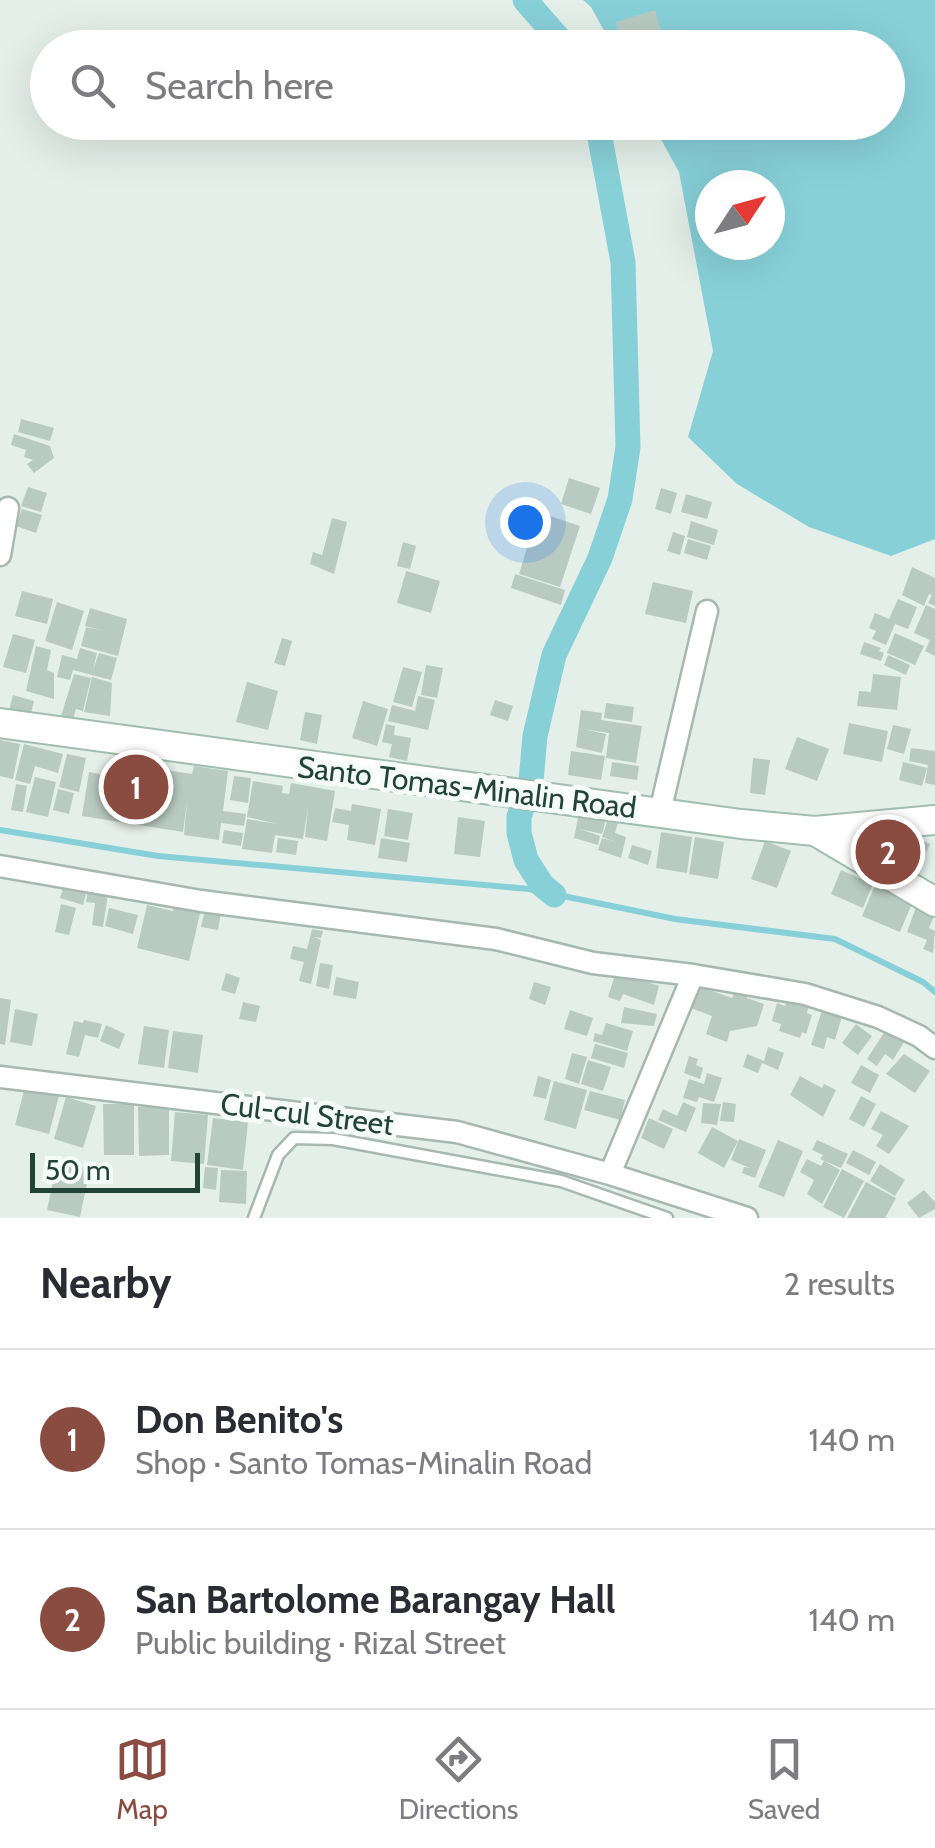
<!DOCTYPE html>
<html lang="en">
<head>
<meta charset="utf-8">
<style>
	body { margin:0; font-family:Cabin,sans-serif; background:#f7f7f7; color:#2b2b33 }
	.compass { position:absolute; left:695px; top:170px; width:90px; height:90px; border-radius:50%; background:#fff; box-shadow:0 10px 40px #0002; rotate:54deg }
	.scale { position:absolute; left:30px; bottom:25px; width:170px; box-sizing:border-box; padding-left:10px; border:5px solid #214338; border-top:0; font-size:28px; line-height:35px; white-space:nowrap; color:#214338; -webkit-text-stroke:8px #f5fbf8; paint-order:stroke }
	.you { position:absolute; left:525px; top:522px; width:35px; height:35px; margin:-25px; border:8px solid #fff; border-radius:50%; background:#1a73e8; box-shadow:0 0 0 15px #1a73e833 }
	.badge { display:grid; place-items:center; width:65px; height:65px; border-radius:50%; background:#8a4b41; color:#fff; font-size:32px; font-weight:700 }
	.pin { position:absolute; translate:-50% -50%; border:5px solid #fff; box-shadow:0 2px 10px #0006 }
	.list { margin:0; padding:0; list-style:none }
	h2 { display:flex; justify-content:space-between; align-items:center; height:130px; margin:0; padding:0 40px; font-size:42px }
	h2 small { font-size:32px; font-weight:400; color:#7c7c81 }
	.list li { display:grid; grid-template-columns:65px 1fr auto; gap:30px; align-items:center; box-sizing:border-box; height:180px; padding:0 40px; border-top:2px solid #e1e1e2 }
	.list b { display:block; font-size:38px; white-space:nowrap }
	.list p { margin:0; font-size:32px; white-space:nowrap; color:#7c7c81 }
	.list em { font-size:32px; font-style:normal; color:#7c7c81 }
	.icon { flex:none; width:55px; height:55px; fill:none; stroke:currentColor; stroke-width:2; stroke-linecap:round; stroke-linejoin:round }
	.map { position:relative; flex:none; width:935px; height:1218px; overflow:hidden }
	.search { position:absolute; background:#fff; box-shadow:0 10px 40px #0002; left:30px; right:30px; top:30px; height:110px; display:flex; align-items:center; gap:25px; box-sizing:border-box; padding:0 35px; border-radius:55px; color:#7c7c81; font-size:38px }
	.sheet { height:490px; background:#fff }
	nav { display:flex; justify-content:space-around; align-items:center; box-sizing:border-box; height:140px; border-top:2px solid #e1e1e2; background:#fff; font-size:28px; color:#7c7c81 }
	nav a { display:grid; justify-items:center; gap:5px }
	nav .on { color:#8a4b41 }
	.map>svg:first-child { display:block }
	.water { fill:#88d0d8; fill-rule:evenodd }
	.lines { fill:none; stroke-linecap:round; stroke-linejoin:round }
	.stream { stroke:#88d0d8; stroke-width:6 }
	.canal { stroke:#88d0d8; stroke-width:25 }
	.building { fill:#b9cac2 }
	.lane-casing { stroke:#a6b8b1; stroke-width:15 }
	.street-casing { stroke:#a6b8b1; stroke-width:25 }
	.secondary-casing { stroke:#a1bcb1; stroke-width:32 }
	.lane { stroke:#fff; stroke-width:10 }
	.street { stroke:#fff; stroke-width:20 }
	.secondary { stroke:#fff; stroke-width:28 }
	.labels { text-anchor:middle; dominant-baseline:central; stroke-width:10; stroke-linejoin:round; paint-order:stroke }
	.street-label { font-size:30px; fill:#214338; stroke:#f5fbf8 }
</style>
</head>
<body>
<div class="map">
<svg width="935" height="1218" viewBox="0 0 935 1218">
	<rect width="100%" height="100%" fill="#e4efea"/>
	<path class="water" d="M583 0H935V539L891 556 809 527 737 484 688 437 713 351 679 172 652 123 888 122V48L613 47 591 7ZM710 185H770V245H710Z"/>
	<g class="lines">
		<path class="stream" d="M0 830 158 856 529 889 675 919 835 939 923 982 935 992"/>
		<path class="canal" d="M525 0 567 48
			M554 895 542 885 526 860 519 833V817L531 781 535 736 554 655 600 558 620 499 628 447 623 262 597 122"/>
	</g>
	<path class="building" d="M655 10 662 34 623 46 616 22Z
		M21 419 54 428 50 441 18 432Z
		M14 434 50 446 54 458 34 473 27 464 33 460 24 457 26 450 11 445Z
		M569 478 600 488 591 514 561 504Z
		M28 487 47 493 41 512 21 506Z
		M661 488 677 493 671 514 655 509Z
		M686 494 712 502 707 519 681 512Z
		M22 509 42 515 36 533 16 526Z
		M538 512 580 526 560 587 519 574Z
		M332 518 347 522 334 574 310 564 313 552 322 555Z
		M691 521 718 530 714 545 687 537Z
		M673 532 685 536 680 555 667 551Z
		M688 539 711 546 707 560 684 553Z
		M403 542 416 546 410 569 397 566Z
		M912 567 935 578V606L928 603 932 595 929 594 924 606 902 595Z
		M406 571 440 581 431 613 397 603Z
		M515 574 565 590 561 605 511 588Z
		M653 582 693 591 686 623 645 614Z
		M22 591 53 599 47 624 15 616Z
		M898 599 917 607 908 629 895 624 886 645 872 639 876 631 869 628 875 613 889 619Z
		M57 602 84 611 72 650 45 641Z
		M926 605 935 609V656L925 651 930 640 914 633Z
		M90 608 127 619 118 656 81 646 86 627 108 632 85 626Z
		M895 633 924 646 915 665 887 653Z
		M13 634 35 640 26 673 3 667Z
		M282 638 292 641 285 666 274 663Z
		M864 642 881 648 879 651 884 653 881 661 860 654Z
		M36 646 51 650 47 670 54 673V699L26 691Z
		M80 648 97 653 93 670 99 653 117 658 111 680 73 670 70 680 57 677 62 655 77 659Z
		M888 655 910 665 906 675 884 665Z
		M426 665 443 668 437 698 421 695Z
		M403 667 422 672 412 707 393 702Z
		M74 674 91 678 83 711 76 709 73 720 61 716Z
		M873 674 901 677 897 710 857 706 859 691 871 692Z
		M92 677 112 683 110 716 84 712Z
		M247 682 278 691 268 730 236 722Z
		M13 695 34 701 30 717 9 711Z
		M418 696 435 700 428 730 388 721 392 705 415 711Z
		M495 700 513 706 508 721 490 715Z
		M363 701 388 709 377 746 352 738Z
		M606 703 634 707 632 722 604 718Z
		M581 710 602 713 601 720 642 726 636 763 606 758 609 733 583 729 606 734 602 753 576 747Z
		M305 712 322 715 317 744 300 740Z
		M849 723 888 731 882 762 843 754Z
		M386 724 395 726 394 735 411 738 407 761 389 757 392 744 382 742Z
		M893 725 911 729 904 754 887 749Z
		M797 737 829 749 817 781 785 769Z
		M0 740 20 744 13 779 0 776Z
		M24 744 63 754 58 773 35 766 30 784 15 780Z
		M911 748 935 751V785L925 783 928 765 909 761Z
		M571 751 605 756 601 780 568 775Z
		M67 754 86 758 79 792 59 787Z
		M753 758 770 760 765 795 750 793Z
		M108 761 192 774 194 766 228 771 223 811 246 814 244 826 221 823 219 840 184 835 187 802 183 832 82 816 89 772 106 775Z
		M612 762 639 766 637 780 610 776Z
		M903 762 927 768 922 786 899 780Z
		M234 776 251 778 248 803 230 800Z
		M35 777 56 782 48 817 26 812Z
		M253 781 283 786 282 793 289 794 291 783 335 791 327 841 305 837 308 808 303 839 275 835 272 853 242 849 247 819 278 824 247 817Z
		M16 784 27 786 23 812 11 810Z
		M58 789 74 793 69 814 53 810Z
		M352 804 381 809 375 845 347 840 349 825 332 822 335 808 351 811Z
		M388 809 413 813 408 840 384 836Z
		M579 813 606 819 602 834 580 829 600 836 598 845 574 838Z
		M458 817 485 821 480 857 454 854Z
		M608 819 618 823 615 833 626 837 621 858 598 850 602 838 616 842 602 837Z
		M224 830 243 833 241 846 222 843Z
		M661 832 692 837 687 873 656 868Z
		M695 837 724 842 718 879 689 874Z
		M879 837 907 851 898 868 870 854Z
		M278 838 298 841 296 855 276 852Z
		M381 838 410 843 407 862 378 858Z
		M917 838 930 844 917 874 903 868Z
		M765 841 791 851 777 888 751 879Z
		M632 845 652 851 648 865 628 858Z
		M841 870 873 884 863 908 831 894Z
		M80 885 88 886 83 905 60 898 63 889 78 892Z
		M875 885 913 901 900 932 862 916Z
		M88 890 108 894 103 927 92 925 95 903 86 902Z
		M175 899 202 905 189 961 137 948 147 905 173 911Z
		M61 904 76 908 69 935 55 932Z
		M916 907 935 914 929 928 935 931 933 953 923 949 927 940 907 932Z
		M109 908 138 915 133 934 105 926Z
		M205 910 221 913 218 930 201 927Z
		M312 929 323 931 321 938 314 937 321 940 311 984 299 981 304 962 290 959 293 946 307 949Z
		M320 963 333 965 329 989 316 986Z
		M616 971 659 986 654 1005 623 994 620 1001 608 997Z
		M226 973 240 978 235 994 221 990Z
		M336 977 359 982 356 999 333 995Z
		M534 982 551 987 545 1005 529 999Z
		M739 984 761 994 759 999 748 995 747 998 764 1004 757 1026 730 1031 727 1042 706 1034 712 1016 691 1008 698 986 732 998Z
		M788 997 809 1004 807 1013 812 1015 806 1034 802 1032 800 1038 779 1031 781 1024 772 1021 777 1003 785 1006Z
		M0 998 11 1000 5 1045 0 1044Z
		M243 1002 260 1006 256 1022 239 1019Z
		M624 1007 657 1014 654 1026 621 1023Z
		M15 1009 38 1014 32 1046 10 1042Z
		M570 1010 593 1018 587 1036 564 1029Z
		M822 1010 842 1016 835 1040 827 1037 824 1049 811 1045Z
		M84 1020 102 1024 98 1038 85 1035 79 1057 66 1054 74 1021 83 1023Z
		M606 1023 633 1031 627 1051 593 1041 595 1033 602 1035Z
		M856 1024 872 1036 858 1055 842 1043Z
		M106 1025 125 1034 119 1049 100 1041Z
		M144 1026 169 1030 164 1068 138 1064Z
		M173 1031 203 1035 198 1073 168 1068Z
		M885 1031 904 1042 893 1060 885 1054 877 1066 867 1059Z
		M595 1044 628 1053 624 1068 591 1058Z
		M768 1047 784 1053 778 1070 762 1063 758 1073 743 1067 747 1054 764 1061Z
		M572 1053 587 1057 579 1084 565 1079Z
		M904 1054 930 1071 915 1093 886 1074Z
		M689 1056 698 1059 696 1065 703 1068 700 1079 684 1073Z
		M588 1060 611 1067 603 1091 581 1084Z
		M861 1065 879 1075 870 1093 851 1083Z
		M707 1073 722 1078 714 1102 699 1097 697 1102 683 1098 689 1079 704 1084Z
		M538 1076 551 1080 546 1099 533 1096Z
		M800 1076 822 1088 824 1084 836 1090 823 1117 790 1095Z
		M554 1081 587 1090 576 1129 544 1120Z
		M25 1087 59 1096 49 1134 15 1125Z
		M590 1091 625 1100 620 1120 584 1110Z
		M861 1096 876 1104 864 1127 849 1119Z
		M66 1097 96 1106 83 1148 54 1139Z
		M683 1102 696 1108 686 1132 658 1120 663 1109 677 1116Z
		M723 1102 736 1104 734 1122 720 1121Z
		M703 1103 721 1104 717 1125 701 1123Z
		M103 1104H134V1155H104Z
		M138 1107H169V1155L139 1156Z
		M881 1111 909 1126 889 1154 876 1146 883 1135 871 1129Z
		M175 1112 208 1115 204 1164 171 1161Z
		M213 1118 248 1122 243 1170 207 1165Z
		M649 1118 673 1129 664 1149 641 1138Z
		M712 1127 738 1141 724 1168 698 1153Z
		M739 1139 766 1150 755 1178 742 1173 744 1167 750 1168 731 1160Z
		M778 1140 803 1151 784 1197 758 1187Z
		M817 1140 848 1154 841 1168 820 1159 823 1155 812 1150Z
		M853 1150 876 1162 869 1175 846 1163Z
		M807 1159 821 1166 824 1161 840 1170 822 1204 807 1194 814 1180 800 1172Z
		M57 1162 90 1169 80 1217 47 1210Z
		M880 1164 905 1180 895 1196 870 1181Z
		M205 1167 218 1168 216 1190 203 1188Z
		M842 1169 864 1181 844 1218 823 1207Z
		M221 1170 247 1171 246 1204 219 1202Z
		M866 1182 896 1198 885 1218H847Z
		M924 1190 935 1202V1209L919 1218 907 1203Z"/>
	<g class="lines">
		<g class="lane-casing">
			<path id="lane" d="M254 1218 278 1155 294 1138 333 1139 561 1181 667 1218"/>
		</g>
		<g class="street-casing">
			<path id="street" d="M0 555 8 508
				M660 812 707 611
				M0 866 201 901 496 939 593 963 693 975 805 994 878 1017 919 1036 935 1048
				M0 1077 457 1132 610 1174 747 1218
				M610 1174 693 975"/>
		</g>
		<g class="secondary-casing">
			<path id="secondary" d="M0 723 741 824 815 831 935 820
				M815 831 935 902"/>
		</g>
		<use href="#lane" class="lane"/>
		<use href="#street" class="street"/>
		<use href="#secondary" class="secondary"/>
	</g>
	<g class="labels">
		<g class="street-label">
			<text transform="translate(467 787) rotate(7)">Santo Tomas-Minalin Road</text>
			<text transform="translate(307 1114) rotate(7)">Cul-cul Street</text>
		</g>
	</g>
</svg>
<svg class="compass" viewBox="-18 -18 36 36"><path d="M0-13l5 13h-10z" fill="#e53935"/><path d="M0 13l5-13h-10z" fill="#7c7c81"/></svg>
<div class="scale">50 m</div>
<div class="you"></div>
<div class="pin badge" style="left:136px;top:787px">1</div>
<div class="pin badge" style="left:888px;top:852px">2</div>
<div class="search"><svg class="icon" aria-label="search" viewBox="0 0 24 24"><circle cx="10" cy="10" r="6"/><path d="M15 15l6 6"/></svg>Search here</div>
</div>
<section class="sheet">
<h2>Nearby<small>2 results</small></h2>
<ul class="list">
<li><span class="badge">1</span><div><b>Don Benito's</b><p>Shop · Santo Tomas-Minalin Road</p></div><em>140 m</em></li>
<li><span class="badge">2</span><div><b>San Bartolome Barangay Hall</b><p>Public building · Rizal Street</p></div><em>140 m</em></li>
</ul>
</section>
<nav>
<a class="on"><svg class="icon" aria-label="map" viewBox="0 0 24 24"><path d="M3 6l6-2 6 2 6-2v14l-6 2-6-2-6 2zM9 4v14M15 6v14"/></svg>Map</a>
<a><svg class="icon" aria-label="directions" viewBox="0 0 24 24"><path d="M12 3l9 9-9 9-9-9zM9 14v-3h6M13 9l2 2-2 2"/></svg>Directions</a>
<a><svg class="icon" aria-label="saved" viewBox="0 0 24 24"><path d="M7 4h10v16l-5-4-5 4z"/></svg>Saved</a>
</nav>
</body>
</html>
